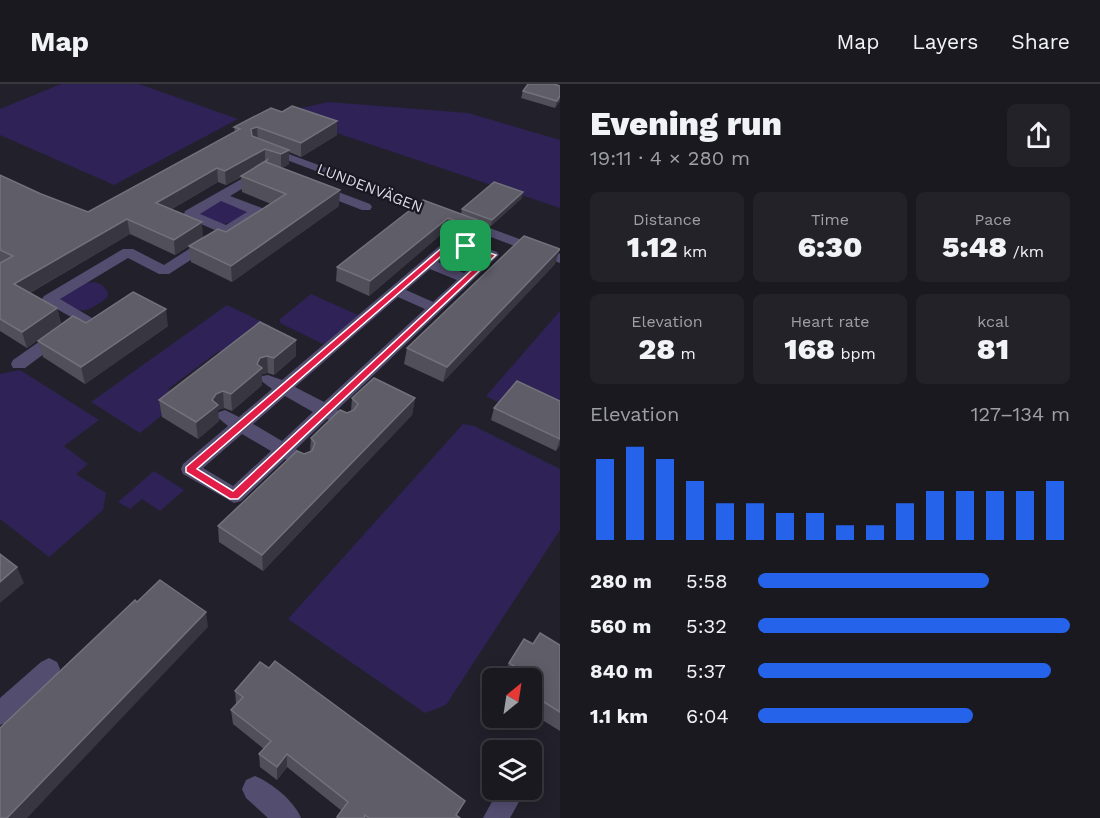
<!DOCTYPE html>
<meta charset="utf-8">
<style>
:root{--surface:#1a1920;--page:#232229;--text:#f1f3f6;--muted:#9fa0a5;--line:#38383e;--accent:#2563eb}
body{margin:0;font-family:"Work Sans",sans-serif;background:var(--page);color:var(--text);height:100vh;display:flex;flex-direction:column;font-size:22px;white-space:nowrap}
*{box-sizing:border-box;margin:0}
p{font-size:20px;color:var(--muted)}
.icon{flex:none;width:33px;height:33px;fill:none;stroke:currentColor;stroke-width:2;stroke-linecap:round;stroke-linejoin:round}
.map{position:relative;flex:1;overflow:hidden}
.drawer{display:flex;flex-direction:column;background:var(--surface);width:540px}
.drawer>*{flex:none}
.needle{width:39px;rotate:30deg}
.controls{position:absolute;left:482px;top:584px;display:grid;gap:12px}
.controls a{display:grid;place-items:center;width:60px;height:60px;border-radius:9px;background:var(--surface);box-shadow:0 3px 15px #0003,0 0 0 2px var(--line);font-size:30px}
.pin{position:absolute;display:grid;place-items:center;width:51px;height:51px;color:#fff;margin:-26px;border-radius:12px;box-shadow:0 3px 9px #0006}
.round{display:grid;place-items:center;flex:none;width:63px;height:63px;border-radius:9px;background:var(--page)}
.head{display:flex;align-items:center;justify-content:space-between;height:102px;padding:0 30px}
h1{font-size:33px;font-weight:800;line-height:45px}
.figures{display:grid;grid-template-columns:repeat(3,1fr);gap:9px;height:102px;padding:6px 30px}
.figures div{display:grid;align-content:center;border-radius:9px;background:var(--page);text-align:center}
.figures b{font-size:30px;font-weight:800}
.figures small{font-size:16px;font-weight:400}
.figures p{font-size:16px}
.chart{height:168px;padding:12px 30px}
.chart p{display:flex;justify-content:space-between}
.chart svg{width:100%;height:108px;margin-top:6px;stroke:var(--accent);stroke-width:6}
ul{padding:0 30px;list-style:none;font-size:20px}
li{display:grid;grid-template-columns:96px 72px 1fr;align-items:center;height:45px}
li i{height:15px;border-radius:8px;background:var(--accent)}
header{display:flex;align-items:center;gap:36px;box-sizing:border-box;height:84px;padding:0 30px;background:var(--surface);border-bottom:2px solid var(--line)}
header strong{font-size:28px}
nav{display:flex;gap:33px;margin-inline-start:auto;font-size:21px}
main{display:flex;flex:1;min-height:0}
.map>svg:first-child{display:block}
.green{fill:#2f2256}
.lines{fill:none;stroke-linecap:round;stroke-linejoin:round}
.minor{fill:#534d70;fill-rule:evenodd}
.wall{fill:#504f5a}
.shaded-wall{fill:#373641}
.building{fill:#5f5e68;stroke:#73727c;stroke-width:1.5}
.route{fill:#e11d48;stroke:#fff;stroke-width:1.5;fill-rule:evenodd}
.labels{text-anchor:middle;stroke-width:4.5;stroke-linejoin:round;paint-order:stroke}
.far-street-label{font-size:15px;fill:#dedee5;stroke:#191721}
</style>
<header>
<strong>Map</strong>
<nav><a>Map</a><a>Layers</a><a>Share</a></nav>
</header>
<main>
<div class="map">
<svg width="560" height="734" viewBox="0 0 560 734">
<rect width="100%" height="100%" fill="#22212b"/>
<g class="green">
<path d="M61,0H139L238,35L114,101L0,51V25Z"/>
<path d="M329,18L468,29L560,56V124L277,29Z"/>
<path d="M215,117H225L246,125L247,130C225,143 225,142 201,132L200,127Z"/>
<path d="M95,198L102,201L108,208L107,214C85,229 83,231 61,217L60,213L83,199Z"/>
<path d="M311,210L360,232L328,260L321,259L280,239V235Z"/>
<path d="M227,221L273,243L233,274L219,267L168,305L183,314L140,349L91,318Z"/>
<path d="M560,227V331L503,321L486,312Z"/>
<path d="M20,286L99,336L64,362L88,380L76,390L106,409L103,426L49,473L0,435V290Z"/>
<path d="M463,340L474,342L560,385V446L446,621L425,629L288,535Z"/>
<path d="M154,387L184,406L160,427L142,415L130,425L118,418Z"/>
</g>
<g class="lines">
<g class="minor">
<path d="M267,62L560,170V179L263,67L261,65Z"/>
<path d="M261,84L265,85V91L230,112L262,124L263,127L262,130L169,190H159L128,174L60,215L92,234L25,284H13L11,280L13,276L73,234L44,218L42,215L44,212L123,165H133L164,181L217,147L185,133L184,130L185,127ZM221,117L247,128L226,141L200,130Z"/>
<path d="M317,100L370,120L372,123L370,126H362L313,107L311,104Z"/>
<path d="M454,153L497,168L499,171L337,326L344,332L341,336L335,338L327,335L296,365L303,372L300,377L294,379L285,375L241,417L234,419L183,390L181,385L183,380L228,342L216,332L219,328L225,326L239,333L272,305L260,296L262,292L268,291L282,296L449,154ZM456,162L483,172L464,189L438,178ZM430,185L457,196L433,218L406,206ZM398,213L425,225L324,318L295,303ZM285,312L313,328L282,357L253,340ZM242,350L271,367L233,402L203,384Z"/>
<path d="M49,574L57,578L60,585L57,592L8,638L0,641V614L41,578Z"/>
<path d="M255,692C272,699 294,717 301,734H268L246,714L242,705L246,696Z"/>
<path d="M499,705H526L510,734H483Z"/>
</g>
</g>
<g class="wall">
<path d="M523,7L560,17L555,24L521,14Z"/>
<path d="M282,28L337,37V51L301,73L289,68V80L282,84L339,122L232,198L191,178L189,162L226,148L271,120L242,108L241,93L226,101L218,98L172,125L203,153L175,171L130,150L30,209L57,224L61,239L27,264L0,247V179H1L0,178V91L41,110L88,128L235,48L234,43Z"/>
<path d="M522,114L491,142L483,139L481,152L474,158L445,147L369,212L336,197L337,183L423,116L461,130L462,125Z"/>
<path d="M555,180L443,298L404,280L407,264Z"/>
<path d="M86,239L168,242L85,300L43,273L38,257Z"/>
<path d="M296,256V272L274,291L268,289L262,290V301L232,327L224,324L218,326L219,337L198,355L162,333L159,316Z"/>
<path d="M352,314H415L412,331L263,487L219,458L218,442L304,370L310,367L311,354L347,329L351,327Z"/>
<path d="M560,317V361L556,367L491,336L494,324Z"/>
<path d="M533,560L560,561V647L531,629V594L503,593L509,579Z"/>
<path d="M235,607L457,731L460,734H337L342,727L287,683L277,696L260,683L259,670L264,665L233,640L231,626L236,620Z"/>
</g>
<g class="shaded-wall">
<path d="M560,12V17L555,24L557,17Z"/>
<path d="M337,37V51L301,73V59Z"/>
<path d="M257,43L258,57L251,59V45Z"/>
<path d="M265,65V79L226,101L225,87Z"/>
<path d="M289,66V80L281,84V70Z"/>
<path d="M217,84L218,98L158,133L156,119Z"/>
<path d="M340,106L339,122L232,198L231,182Z"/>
<path d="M523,108L522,114L491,142L492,136Z"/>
<path d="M448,134L445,147L369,212L370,197Z"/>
<path d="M127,135L130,150L19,215L14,200Z"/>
<path d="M202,138L203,153L175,171L174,156Z"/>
<path d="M483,138L481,152L474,158L477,144Z"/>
<path d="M560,165L555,180L443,298L447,283Z"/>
<path d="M57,224L61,239L27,264L22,248Z"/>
<path d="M166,225L168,242L85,300L81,283Z"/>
<path d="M296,256V272L274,291V274Z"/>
<path d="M267,272L268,289L262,290V301L232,327L231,310L257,280L260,274Z"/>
<path d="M223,307L224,324L218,326L219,337L198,355L196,338L216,310Z"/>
<path d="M415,314L412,331L263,487L262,471Z"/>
<path d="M560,355V361L556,367Z"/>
<path d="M17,483L24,499L0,519V498Z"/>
<path d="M206,528L208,543L27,734H7Z"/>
<path d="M287,670V683L277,696V683Z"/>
</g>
<g class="building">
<path d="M528,0H554L560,2V12L557,17L523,7Z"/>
<path d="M292,22L337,37L301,59L257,43L251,45L252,52L289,66L281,70L265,65L225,87L217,84L156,119L202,138L174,156L127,135L14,200L57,224L22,248L0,235V179L13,172L0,166V91L41,110L88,128L240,45L234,43L271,24L282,28Z"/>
<path d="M267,76L266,78L340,106L231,182L189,162L218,145L226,148L286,110L241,92Z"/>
<path d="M494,98L523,108L492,136L462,125Z"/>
<path d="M423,116L483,138L477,144L448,134L370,197L337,183Z"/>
<path d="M524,152L560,165L447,283L407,264Z"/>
<path d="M133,208L166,225L81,283L38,257L73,232L86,239Z"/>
<path d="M260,238L296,256L274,274L267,272L260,274L257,280L262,284L231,310L223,307L216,310L212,316L218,321L196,338L159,316Z"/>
<path d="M374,294L415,314L262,471L218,442L297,367L304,370L312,367L315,359L311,354L340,326L347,329L354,326L358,320L352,314Z"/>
<path d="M517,297L560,317V355L494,324Z"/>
<path d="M0,470L17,483L0,498Z"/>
<path d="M160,496L206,528L7,734H0V644L135,516L137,518Z"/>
<path d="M540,549L560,561V628L531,610V594H513L519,585L509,579L524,555L533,560Z"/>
<path d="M275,577L465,717L456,731L460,734H369L365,731L364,734H338L337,733L348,718L287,670L277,683L259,670L271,657L231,626L243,613L235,607L260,578L269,584Z"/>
</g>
<path class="route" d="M451,156L496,171L238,415H230L186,388V383ZM455,160L487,172L233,407L197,385Z"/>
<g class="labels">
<g class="far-street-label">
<text transform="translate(370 104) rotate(21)" y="5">LUNDENVÄGEN</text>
</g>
</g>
</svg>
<div class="controls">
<a><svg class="needle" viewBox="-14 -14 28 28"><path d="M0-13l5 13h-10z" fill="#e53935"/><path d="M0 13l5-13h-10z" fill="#9fa0a5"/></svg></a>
<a><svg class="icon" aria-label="layers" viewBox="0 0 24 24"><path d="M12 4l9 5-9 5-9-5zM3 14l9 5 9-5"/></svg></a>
</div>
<div class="pin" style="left:466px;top:162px;background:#1e9e55"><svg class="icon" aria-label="arrive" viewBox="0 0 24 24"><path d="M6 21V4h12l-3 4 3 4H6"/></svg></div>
</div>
<section class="drawer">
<div class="head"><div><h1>Evening run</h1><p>19:11 · 4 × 280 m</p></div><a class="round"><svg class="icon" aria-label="share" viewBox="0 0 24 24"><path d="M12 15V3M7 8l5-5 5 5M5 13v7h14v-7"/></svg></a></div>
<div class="figures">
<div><p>Distance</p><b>1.12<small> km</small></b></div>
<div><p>Time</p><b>6:30</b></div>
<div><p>Pace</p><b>5:48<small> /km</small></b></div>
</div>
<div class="figures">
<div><p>Elevation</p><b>28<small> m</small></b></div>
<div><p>Heart rate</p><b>168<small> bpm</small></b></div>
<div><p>kcal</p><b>81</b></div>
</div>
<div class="chart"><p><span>Elevation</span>127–134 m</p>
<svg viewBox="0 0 160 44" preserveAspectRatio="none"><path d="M5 44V11M15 44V6M25 44V11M35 44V20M45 44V29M55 44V29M65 44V33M75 44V33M85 44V38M95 44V38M105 44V29M115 44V24M125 44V24M135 44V24M145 44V24M155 44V20"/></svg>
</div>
<ul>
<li><b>280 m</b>5:58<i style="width:74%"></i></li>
<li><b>560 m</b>5:32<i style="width:100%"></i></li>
<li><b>840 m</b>5:37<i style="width:94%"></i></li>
<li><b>1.1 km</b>6:04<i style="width:69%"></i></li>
</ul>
</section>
</main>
